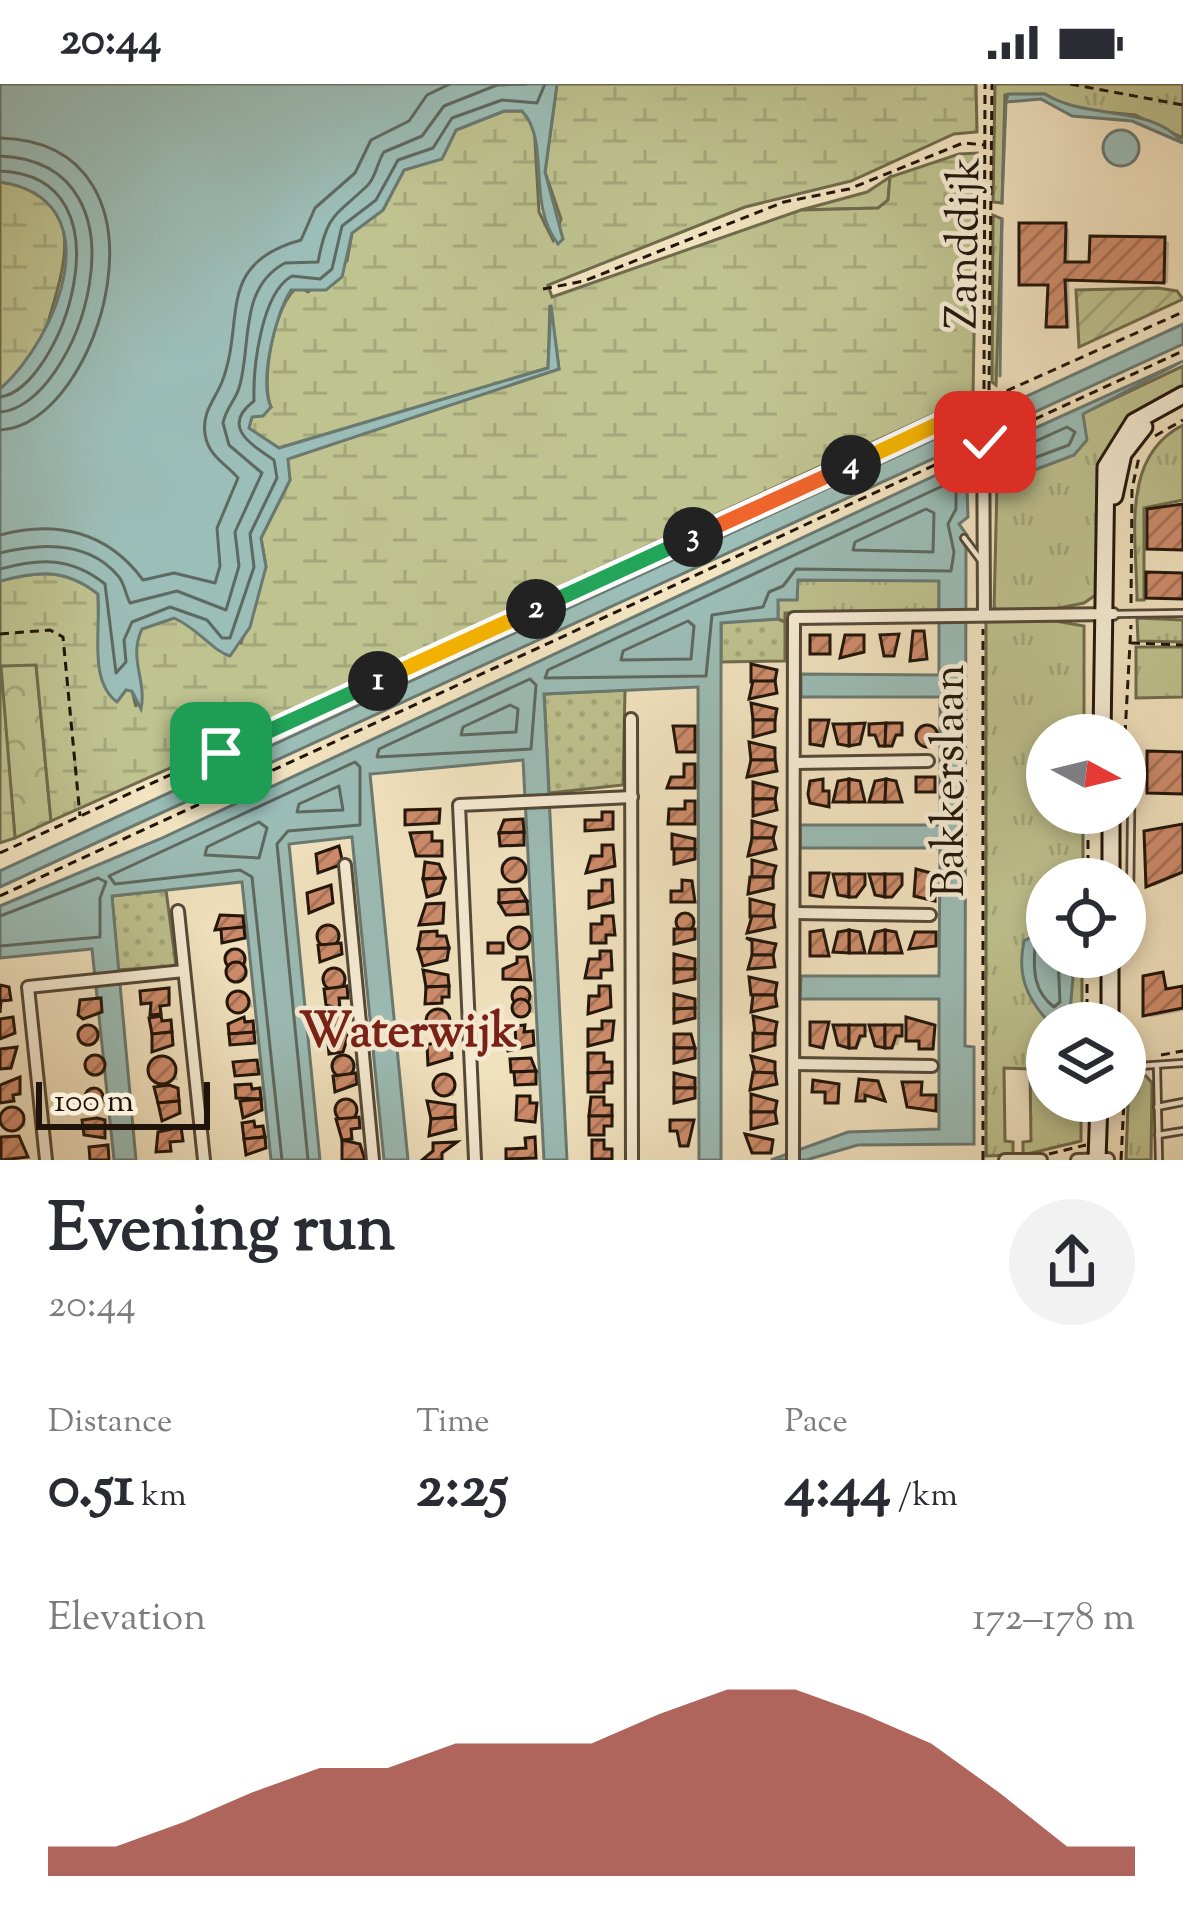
<!DOCTYPE html>
<meta charset="utf-8">
<style>
:root{--surface:#fff;--page:#f2f2f3;--text:#2b2b33;--muted:#7c7c81;--accent:#8f2418}
body{margin:0;font-family:"Sorts Mill Goudy",serif;background:var(--page);color:var(--text);height:100vh;display:flex;flex-direction:column;font-size:45px;white-space:nowrap}
*{box-sizing:border-box;margin:0}
p{font-size:39px;color:var(--muted)}
.icon{flex:none;width:66px;height:66px;fill:none;stroke:currentColor;stroke-width:2;stroke-linecap:round;stroke-linejoin:round}
.map{position:relative;height:1076px;overflow:hidden}
.details{display:flex;flex-direction:column;background:var(--surface);flex:1}
.details>*{flex:none}
.needle{width:78px;rotate:97deg}
.tools{position:absolute;left:1026px;top:630px;display:grid;gap:24px}
.tools a{display:grid;place-items:center;width:120px;height:120px;border-radius:50%;background:var(--surface);box-shadow:0 6px 18px #0003;font-size:60px}
.scale{position:absolute;left:36px;bottom:30px;width:174px;box-sizing:border-box;padding-left:12px;border:6px solid #1f140a;border-top:0;font-size:33px;line-height:42px;white-space:nowrap;color:#1f140a;-webkit-text-stroke:9px #f8eed7;paint-order:stroke}
.pin{position:absolute;display:grid;place-items:center;width:102px;height:102px;color:#fff;margin:-51px;border-radius:24px;box-shadow:0 6px 18px #0006}
.km{position:absolute;width:60px;height:60px;margin:-30px;border-radius:50%;background:#222;color:#fff;font-size:33px;line-height:60px;text-align:center}
.round{display:grid;place-items:center;flex:none;width:126px;height:126px;border-radius:63px;background:var(--page)}
.summary{display:flex;align-items:center;justify-content:space-between;height:204px;padding:0 48px}
h1{font-size:66px;font-weight:700;line-height:90px}
.figures{display:grid;grid-template-columns:repeat(3,1fr);gap:18px;height:204px;padding:12px 48px}
.figures div{display:grid;align-content:center}
.figures b{font-size:60px;font-weight:700}
.figures small{font-size:33px;font-weight:400}
.figures p{font-size:33px}
.chart{height:336px;padding:24px 48px}
.chart p{display:flex;justify-content:space-between}
.chart svg{width:100%;height:216px;margin-top:12px;fill:var(--accent);opacity:.7}
.status{display:flex;justify-content:space-between;align-items:center;height:84px;padding:0 60px;background:var(--surface);direction:ltr}
.status svg{height:33px;fill:currentColor}
.map>svg:first-child{display:block}
.grass{fill:url(#grass-tufts);stroke:#6f6c4d;stroke-width:3}
.forest{fill:url(#forest-crowns);stroke:#6f6c4d;stroke-width:3}
.wetland{fill:url(#wetland-marsh);stroke:#6f6c4d;stroke-width:3}
.park{fill:url(#park-dots);stroke:#6f6c4d;stroke-width:3}
.garden{fill:url(#garden-furrows);stroke:#6f6c4d;stroke-width:3}
.water{fill:#9cbeb8;stroke:#6a7a72;stroke-width:3}
.shadow{fill:#0003}
.lines{fill:none;stroke-linecap:round;stroke-linejoin:round}
.shore{stroke:#5e6961;stroke-width:3}
.stream{stroke:#6a7a72;stroke-width:3}
.building{fill:url(#building-hatch);stroke:#1f140a;stroke-width:3}
.service-casing{stroke:#544838;stroke-width:10}
.minor-casing{stroke:#544838;stroke-width:16}
.secondary-casing{stroke:#1f140a;stroke-width:21}
.path{stroke:#1f140a;stroke-width:3;stroke-dasharray:9 6;stroke-linecap:butt}
.service{stroke:#f8eed7;stroke-width:4.5}
.minor{stroke:#f8eed7;stroke-width:10}
.secondary{stroke:#f8eed7;stroke-width:15}
.split-1-casing{stroke:#fff;stroke-width:24}
.split-2-casing{stroke:#fff;stroke-width:24}
.split-3-casing{stroke:#fff;stroke-width:24}
.split-4-casing{stroke:#fff;stroke-width:24}
.split-5-casing{stroke:#fff;stroke-width:24}
.split-1{stroke:#22a559;stroke-width:15}
.split-2{stroke:#f5b400;stroke-width:15}
.split-3{stroke:#22a559;stroke-width:15}
.split-4{stroke:#f0652b;stroke-width:15}
.split-5{stroke:#f5b400;stroke-width:15}
.labels{text-anchor:middle;stroke-width:9;stroke-linejoin:round;paint-order:stroke}
.street-label{font-size:45px;fill:#1f140a;stroke:#f8eed7}
.neighbourhood-label{font-size:48px;font-weight:bold;fill:#7a1f14;stroke:#f8eed7}
</style>
<div class="status"><b>20:44</b><svg viewBox="0 0 49 12"><path d="M0 12V9h3v3zM5 12V6h3v6zM10 12V3h3v9zM15 12V0h3v12zM26 1h20v11H26zM47 4h2v5h-2z"/></svg></div>
<div class="map">
<svg width="1183" height="1076" viewBox="0 0 1183 1076">
<defs>
<pattern id="grass-tufts" width="24" height="20" patternUnits="userSpaceOnUse" patternTransform="scale(3)"><rect width="24" height="20" fill="#bfc390"/><path d="M3 7l-1-3M5 7V3M7 7l1-3M15 17l-1-3M17 17v-4M19 17l1-3" fill="none" stroke="#a4a77b"/></pattern>
<pattern id="forest-crowns" width="20" height="18" patternUnits="userSpaceOnUse" patternTransform="scale(3)"><rect width="20" height="18" fill="#bfc390"/><path d="M2 6a3 3 0 1 1 6 0M12 15a3 3 0 1 1 6 0" fill="none" stroke="#a4a77b"/></pattern>
<pattern id="wetland-marsh" width="20" height="14" patternUnits="userSpaceOnUse" patternTransform="scale(3)"><rect width="20" height="14" fill="#bfc390"/><path d="M1 5h8M5 5V1M11 12h8M15 12V8" fill="none" stroke="#a4a77b"/></pattern>
<pattern id="park-dots" width="8" height="8" patternUnits="userSpaceOnUse" patternTransform="scale(3)"><rect width="8" height="8" fill="#bfc390"/><path d="M2 2h.1M6 6h.1" fill="none" stroke="#a4a77b" stroke-width="1.8" stroke-linecap="round"/></pattern>
<pattern id="garden-furrows" width="10" height="10" patternUnits="userSpaceOnUse" patternTransform="scale(3)"><rect width="10" height="10" fill="#bfc390"/><path d="M-1 1l2-2M0 10L10 0M9 11l2-2" fill="none" stroke="#a4a77b"/></pattern>
<pattern id="building-hatch" width="6" height="6" patternUnits="userSpaceOnUse" patternTransform="scale(3)"><rect width="6" height="6" fill="#d08d6d"/><path d="M-1 1l2-2M0 6l6-6M5 7l2-2" fill="none" stroke="#a87258"/></pattern>
</defs>
<rect width="100%" height="100%" fill="#f4e5c2"/>
<filter id="stains"><feTurbulence type="fractalNoise" baseFrequency=".00167" numOctaves="4"/><feColorMatrix values="0 0 0 0 .2 0 0 0 0 .09 0 0 0 0 .02 0 0 0 .5 -.17"/></filter>
<radialGradient id="worn" r=".72"><stop offset=".6" stop-color="#630" stop-opacity="0"/><stop offset="1" stop-color="#630" stop-opacity=".3"/></radialGradient>
<g class="grass">
<path d="M995,0H1183V54L1135,31L1071,25L1045,10L1005,11L1002,119L993,118Z"/>
<path d="M890,93L888,117L878,124L801,126L867,108Z"/>
<path d="M993,131L1002,135L996,301L992,298Z"/>
<path d="M1183,282V304L1138,328L1116,353L1100,508L1084,519L1044,527H994L997,400L1074,371L1082,330Z"/>
<path d="M1183,341V416L1144,424V516H1137C1137,455 1119,373 1183,341Z"/>
<path d="M797,496H939V527L785,529V538L778,535L777,515H797Z"/>
<path d="M1137,534L1183,536V558L1138,557Z"/>
<path d="M986,535H1044L1084,542V651H1047V729H1083V795H1047V873H1082V939H1047V1017H1081V1057L1023,1071V1058L1031,1057L1030,985L1004,984L1005,1057L1013,1058V1071L986,1072Z"/>
<path d="M1136,563H1183V613L1136,614Z"/>
<path d="M1129,991L1146,992L1152,999L1151,1076H1126Z"/>
</g>
<path class="forest" d="M36,580L51,737L15,754L0,582Z"/>
<g class="wetland">
<path d="M557,0H976L977,48L954,50L851,97L745,123L548,201L552,213L801,126L878,124L888,116L890,93L959,70L977,69L973,312L565,500L564,509L51,737L36,581L1,582L15,754L0,759V497C39,487 65,484 98,510L99,567L120,614L126,605L132,607L136,623V557L141,545L174,534L241,559L266,483L261,454L290,396L287,375L559,285L550,221L548,284L279,364L249,345L251,332L271,323C260,299 274,217 299,202L308,208L347,177L352,149L383,126L404,86L442,74L456,46L504,27H522L534,40L539,128L553,156L561,135L545,88Z"/>
<path d="M0,98C75,108 72,157 54,218C49,233 46,251 39,264C30,280 14,293 0,305Z"/>
</g>
<g class="park">
<path d="M778,535L785,538V577L721,578V538Z"/>
<path d="M625,606L623,701L549,709L544,610Z"/>
<path d="M166,806L176,882L117,886L112,812Z"/>
</g>
<path class="garden" d="M1158,204L1177,207L1183,215L1079,263L1076,206Z"/>
<g class="water">
<path d="M0,0H557L545,88L563,155L558,160C526,119 551,58 522,27H504L456,46L442,75L404,86L383,126L352,149L342,193L326,206H291C275,230 259,298 271,323L263,332L252,333L249,344L279,364L548,284L551,221L559,285L288,375L290,396L261,454L266,483L250,543L230,572C211,566 199,545 174,534L142,545C128,574 147,597 141,625L132,607L126,606L117,618C88,597 101,543 98,510C65,484 38,487 0,497V305C58,254 114,115 0,98Z"/>
<path d="M1045,10C1088,37 1150,19 1183,59L1132,37L1072,32L1041,15L1006,18L1008,10Z"/>
<circle cx="1121" cy="64" r="18"/>
<path d="M1183,240V260L0,803V787Z"/>
<path d="M1183,277L1083,330L1087,356L1074,371L997,400L1000,360Z"/>
<path d="M966,377L968,433L959,440L967,451L962,456L966,463L965,962L974,963V1060L858,1061L806,1076H771L848,1048L939,1045V915H800L801,892H939L940,764H800V741H940V613H801V590L939,591V497L798,496L797,516H778V535L721,539V1076H699L698,603L544,610L567,1076H544L523,676L370,690L408,1076H384L352,753L289,760L320,1076H271L242,798L112,812L136,1076H114L92,865L0,874V822L160,755Z"/>
<path d="M1047,845V873H1067L1073,894L1069,939L1049,938C1026,914 1017,890 1024,857Z"/>
</g>
<g class="shadow">
<path d="M1065,142L1069,145V181H1092L1164,156L1169,158L1168,199L1069,197L1070,244H1054L1049,241L1051,202L1022,200Z"/>
<path d="M923,645L937,647L939,660L919,654Z"/>
<path d="M1183,743V790L1155,802L1149,799Z"/>
<path d="M506,779L527,780L526,795H506Z"/>
<path d="M774,785L775,804L751,809Z"/>
<path d="M694,835L696,855L677,858V837Z"/>
<path d="M336,846L343,871L325,877L320,847Z"/>
<path d="M514,846L527,847L530,862H512Z"/>
<path d="M227,873H246L248,893H229Z"/>
<path d="M326,890L344,891L349,911L341,915L342,924L329,920Z"/>
<path d="M1162,891L1170,907L1183,905V927L1151,933L1146,930Z"/>
<path d="M171,908V921L162,922L163,940L172,941L174,961L157,967L153,919L144,918Z"/>
<path d="M513,910L533,911L534,929L514,928Z"/>
<path d="M231,912L250,913L253,923L232,927Z"/>
<path d="M429,931L451,932L449,947L432,946Z"/>
<path d="M344,933L352,957L343,958L344,968L335,969L328,934Z"/>
<path d="M864,944L872,948L903,945L898,961L884,963L867,947L858,963H848Z"/>
<path d="M96,945L100,957L81,958L80,947Z"/>
<path d="M89,975H104L106,989H90Z"/>
<path d="M173,977L178,996L154,997L152,982Z"/>
<path d="M335,977H353L358,1001L338,1006Z"/>
<path d="M437,993L454,994V1012L440,1011Z"/>
<path d="M239,1005L262,1008L264,1026L245,1032Z"/>
<path d="M89,1008L104,1011L105,1020H88Z"/>
<path d="M353,1019L361,1044L353,1045L351,1064H362L364,1076H344L337,1021Z"/>
<path d="M21,1027L26,1043L3,1042L2,1029Z"/>
</g>
<g class="lines">
<g class="shore">
<path d="M0,54C186,59 100,343 0,346"/>
<path d="M0,72C161,79 77,324 0,328"/>
<path d="M0,87C137,92 60,306 0,313"/>
<path d="M1067,343L1075,348L1069,361L1018,380L1012,377L1014,367Z"/>
<path d="M951,398L956,404V425L948,440L954,468L951,487L796,485L783,502L769,508L763,523L712,531L706,592L545,594L548,586Z"/>
<path d="M926,425L934,429L933,468L853,466L855,458Z"/>
<path d="M0,451C56,436 107,447 143,496L174,489L215,499L220,482L217,444L238,394C226,380 208,372 205,350C202,328 214,317 222,298C246,236 214,180 301,156L315,124L355,89L371,56L409,37L427,11L450,0"/>
<path d="M0,469C40,459 89,456 119,493C125,501 126,512 130,519L177,507L226,526L239,482L235,448L262,389L229,361L223,339C226,324 235,317 239,304C252,262 238,204 285,179L318,178C327,130 334,133 367,102C376,94 377,78 384,68L422,52L444,22L497,1L526,0"/>
<path d="M0,485C41,474 71,473 105,500L116,589L126,578L124,556L132,538L170,523L207,536L222,554H230L254,483L250,450L277,394L274,376C249,359 221,342 254,317C253,284 261,209 292,192L320,195L332,185L342,142L376,116L398,76L433,64L452,34L502,16L537,19L545,0"/>
<path d="M688,537L694,542L691,575L621,576L623,567Z"/>
<path d="M530,595L536,601L531,665L377,673L379,665Z"/>
<path d="M510,621L518,625L516,648L461,651L463,643Z"/>
<path d="M339,702L343,726L297,728L299,720Z"/>
<path d="M259,738L267,744L259,774L205,771L207,763Z"/>
<path d="M0,832L98,794L106,798L100,814V853L0,862"/>
<path d="M1047,856L1035,863C1033,887 1034,908 1054,923L1060,918L1058,873"/>
<path d="M282,1076L252,793L240,786L115,800L109,792L355,678L360,683V741L288,747L277,760L308,1076"/>
</g>
<g class="stream">
<path d="M1002,119L1006,18"/>
<path d="M1000,292L1002,135"/>
<path d="M967,380L976,374"/>
</g>
</g>
<g class="building">
<path d="M1019,139H1066L1065,178H1089L1090,152L1165,153L1164,199L1065,196L1067,243H1046L1048,201H1019Z"/>
<path d="M1183,420V466L1147,465V425Z"/>
<path d="M1146,488L1183,489V515L1146,514Z"/>
<path d="M913,547H924L927,575L910,577Z"/>
<path d="M899,550L894,572H884L880,551Z"/>
<rect x="810" y="551" width="20" height="19"/>
<path d="M845,551H864V568L840,574Z"/>
<path d="M751,580L777,586L775,597L751,598Z"/>
<path d="M753,597H775L777,609L749,615Z"/>
<path d="M751,619L777,625L775,636H753Z"/>
<path d="M753,636H775V647L753,653Z"/>
<path d="M810,636H829L823,662L810,660Z"/>
<path d="M865,639L860,660L849,662V640Z"/>
<path d="M886,639L885,662H879L875,651H869V640Z"/>
<path d="M886,639H902V651H896L892,662H885Z"/>
<path d="M833,640H849V662L838,660Z"/>
<circle cx="927" cy="652" r="11"/>
<path d="M673,642H695V668H677Z"/>
<path d="M749,658L775,664V676H751Z"/>
<path d="M1147,667L1183,668V710L1147,709Z"/>
<path d="M751,676H775L777,687L747,693Z"/>
<path d="M684,680H695V704H667L671,693H684Z"/>
<rect x="916" y="693" width="19" height="15"/>
<path d="M823,695V707H829V723L810,719L808,710L810,697Z"/>
<path d="M849,695V718H833L838,697Z"/>
<path d="M849,695L860,697L865,718H849Z"/>
<path d="M886,695L885,718H869L875,697Z"/>
<path d="M886,695L896,697L902,718H885Z"/>
<path d="M753,698L777,704L775,715H753Z"/>
<path d="M753,715H775L777,726L753,732Z"/>
<path d="M685,717H695V740H668L669,725H685Z"/>
<path d="M440,725L439,739L405,741V726Z"/>
<path d="M602,728H613V745L585,747V736H602Z"/>
<path d="M523,735L524,748L499,749L504,736Z"/>
<path d="M752,737L776,743L773,754H752Z"/>
<path d="M1183,740V788L1146,803L1144,747Z"/>
<path d="M432,748V757H442V772H416L410,749Z"/>
<path d="M524,748V761L500,762L499,749Z"/>
<path d="M672,750L695,755V765H672Z"/>
<path d="M752,754H773L776,765L748,772Z"/>
<path d="M602,761H613L615,782L586,789L591,772H602Z"/>
<path d="M339,762L343,780L318,789L316,770Z"/>
<path d="M674,765H695V775L674,780Z"/>
<circle cx="514" cy="786" r="12"/>
<path d="M752,776L776,782L773,793H752Z"/>
<path d="M425,778L439,780L445,794L423,795Z"/>
<path d="M916,785L935,790V817L914,812Z"/>
<path d="M810,789H829L823,813L810,811Z"/>
<path d="M833,790H849V813L838,811Z"/>
<path d="M849,790H865V801L856,813H849Z"/>
<path d="M869,790H885V813L875,811Z"/>
<path d="M885,790H902V801L892,813H885Z"/>
<path d="M750,793H773V804L748,810Z"/>
<path d="M445,794L440,809L427,813L423,795Z"/>
<path d="M602,796H612L613,818L589,824V807H602Z"/>
<path d="M682,796L692,797L695,818H671V807H682Z"/>
<path d="M331,801L333,819L309,829L307,809Z"/>
<path d="M520,805L527,817L499,819V806Z"/>
<path d="M750,815L774,821L773,832L750,833Z"/>
<path d="M444,819L443,839L419,841L426,820Z"/>
<path d="M499,819L527,817L528,830L506,831Z"/>
<circle cx="685" cy="838" r="9"/>
<path d="M220,831L243,832L244,843L215,846Z"/>
<path d="M602,832H613L615,851H606V859H591V840H602Z"/>
<path d="M752,832H773L775,843L747,849Z"/>
<circle cx="328" cy="852" r="11"/>
<path d="M244,843L245,854L222,859L221,845Z"/>
<circle cx="519" cy="854" r="11"/>
<path d="M674,845H695V855L674,860Z"/>
<path d="M823,846L829,872H810V848Z"/>
<path d="M849,846L860,848L865,869H849Z"/>
<path d="M849,846V869L833,868L838,848Z"/>
<path d="M885,846L896,848L902,869H885Z"/>
<path d="M885,846V869H869L875,848Z"/>
<path d="M437,847V852H446L449,864L418,865L421,848Z"/>
<path d="M915,848H936V862L909,865Z"/>
<path d="M746,854L776,860L773,871H752V857Z"/>
<path d="M341,859L342,870L320,878L318,861Z"/>
<rect x="488" y="859" width="15" height="10"/>
<path d="M449,864L447,876L423,882L418,865Z"/>
<circle cx="235" cy="875" r="10"/>
<path d="M600,867H611L612,886H601V894H585L589,875H600Z"/>
<path d="M674,870L695,875V885H674Z"/>
<path d="M752,871H773L775,883L748,885Z"/>
<path d="M517,873H527L531,896L503,895V885L517,879Z"/>
<circle cx="236" cy="888" r="10"/>
<circle cx="334" cy="895" r="11"/>
<path d="M674,885H695V895L674,899Z"/>
<path d="M423,886L448,891L449,902L426,903Z"/>
<path d="M1163,888L1166,905L1183,902V924L1143,932V892Z"/>
<path d="M749,893L777,899L775,911H751Z"/>
<path d="M0,901L9,903L11,916L1,917L0,929Z"/>
<path d="M347,902L348,914H339L340,925L326,921L324,905Z"/>
<path d="M449,902V913H442V919L425,920L426,903Z"/>
<path d="M599,902H610L611,923L588,930L589,912H599Z"/>
<circle cx="521" cy="912" r="9"/>
<path d="M169,904V921L160,922L161,930L150,931L151,919L141,920L140,907Z"/>
<circle cx="238" cy="918" r="11"/>
<path d="M674,910L695,915V924L674,925Z"/>
<path d="M753,911H775L777,922L751,928Z"/>
<path d="M101,914L102,928L83,935L78,931L80,916Z"/>
<circle cx="521" cy="924" r="9"/>
<path d="M695,924V934L674,939V925Z"/>
<circle cx="438" cy="937" r="12"/>
<circle cx="337" cy="939" r="11"/>
<path d="M161,932L162,937L171,936L172,948L152,950L149,934Z"/>
<path d="M753,932L777,938L775,950H755Z"/>
<path d="M13,933L15,949L0,955V935Z"/>
<path d="M244,933L245,938L253,937L254,948L229,950L228,940Z"/>
<path d="M906,933L935,941L933,965H919V957H906Z"/>
<path d="M602,937H614L612,956L588,962V945H602Z"/>
<path d="M810,938H829L823,964L810,961Z"/>
<circle cx="88" cy="951" r="10"/>
<path d="M525,941L524,948L533,947L534,961L508,967L507,961L516,960L515,942Z"/>
<path d="M833,941H849V964L838,961Z"/>
<path d="M849,941H865V952H860L856,964H849Z"/>
<path d="M869,941H885V964L875,962Z"/>
<path d="M885,941H902V952H896L892,964H885Z"/>
<path d="M350,946L343,968L329,970L327,948Z"/>
<path d="M172,948L173,961L152,968V950Z"/>
<path d="M254,948L255,959L230,961L229,950Z"/>
<path d="M753,949L775,950V961L753,967Z"/>
<path d="M674,950H691L695,964H674Z"/>
<path d="M436,958L451,960L452,974L428,981L427,961Z"/>
<path d="M17,963L11,984L0,985V965Z"/>
<path d="M674,964H695V974L674,979Z"/>
<path d="M588,969H604V978H612V988L588,989Z"/>
<circle cx="95" cy="981" r="10"/>
<circle cx="343" cy="982" r="11"/>
<path d="M751,972L775,978V989H755Z"/>
<circle cx="162" cy="986" r="14"/>
<path d="M531,974L536,987L511,988L510,975Z"/>
<path d="M257,976L259,990L235,992L233,978Z"/>
<path d="M536,987V1000L515,1001L514,988Z"/>
<path d="M612,988V999H604V1008H588V989Z"/>
<path d="M753,988L775,989L777,1000L750,1006Z"/>
<path d="M356,989L357,1000L335,1008L333,992Z"/>
<path d="M674,989L695,994V1004H674Z"/>
<circle cx="444" cy="1001" r="11"/>
<path d="M20,993V1010L13,1011L14,1017L0,1019V1001Z"/>
<path d="M859,995L878,997L885,1017L865,1011V1017H856Z"/>
<path d="M813,996L839,1000L838,1019H825V1008H812Z"/>
<path d="M902,998H922L921,1011H936V1027L907,1023Z"/>
<path d="M251,1000L252,1005L260,1004L261,1015L236,1014L235,1001Z"/>
<path d="M169,1001L178,1004L179,1017L158,1019L154,1003Z"/>
<circle cx="94" cy="1013" r="9"/>
<path d="M674,1004H695V1014L674,1019Z"/>
<path d="M751,1010L777,1017L775,1028H751Z"/>
<path d="M517,1012H530V1019H537L535,1038L516,1036Z"/>
<path d="M591,1013H604V1021H612V1032H589Z"/>
<path d="M261,1015L262,1026L243,1034L240,1017Z"/>
<circle cx="346" cy="1026" r="11"/>
<path d="M179,1017L180,1029L162,1037L158,1019Z"/>
<path d="M427,1017L455,1021V1033L431,1035Z"/>
<circle cx="12" cy="1035" r="12"/>
<path d="M751,1028H775L777,1039L751,1045Z"/>
<path d="M589,1032H612V1042H604V1051H589Z"/>
<path d="M359,1033L360,1044L351,1045L352,1055L342,1056L336,1035Z"/>
<path d="M455,1033L456,1045L429,1052L431,1035Z"/>
<path d="M97,1034L105,1036V1054L84,1051L82,1036Z"/>
<path d="M670,1036H694L688,1062H680L677,1047H670Z"/>
<path d="M254,1037L255,1043L263,1042L265,1053L244,1055L242,1039Z"/>
<path d="M181,1043L183,1057L170,1058L171,1067L156,1068L158,1048Z"/>
<path d="M745,1050L773,1056L771,1069H752Z"/>
<path d="M19,1052L28,1073L1,1076V1053Z"/>
<path d="M265,1053L266,1064L246,1071L244,1055Z"/>
<path d="M535,1053L536,1074L506,1075V1065L526,1064L525,1054Z"/>
<path d="M342,1056L360,1060L365,1076H342Z"/>
<path d="M592,1056H604V1065H612V1075H592Z"/>
<path d="M457,1058L442,1069V1076H422L433,1067V1059Z"/>
<path d="M108,1061L109,1076H90L89,1063Z"/>
</g>
<g class="lines">
<defs>
<g id="service">
<path d="M964,454L982,478"/>
<path d="M1113,530L1183,529"/>
<path d="M1125,658L1132,660L1130,819L1125,820"/>
<path d="M1125,983L1183,979"/>
<path d="M1157,984L1159,1076"/>
<path d="M1157,1023L1183,1018"/>
<path d="M1158,1051L1183,1047"/>
</g>
<g id="minor">
<path d="M983,318L984,531"/>
<path d="M631,635L632,1076"/>
<path d="M794,679L928,677"/>
<path d="M345,781L373,1076"/>
<path d="M178,827L204,1076"/>
<path d="M794,829L930,831"/>
<path d="M794,980L932,982"/>
<path d="M46,1076L28,903L184,887"/>
<path d="M475,1076L459,721L632,713"/>
<path d="M793,1076L794,534L1113,530"/>
<path d="M1005,1076H1041"/>
<path d="M1077,1076L1108,1075"/>
</g>
<g id="secondary">
<path d="M1114,412L1123,370L1144,343"/>
<path d="M1102,651L1106,383L1134,338L1183,311"/>
<path d="M1111,795V729"/>
<path d="M1110,939V873"/>
<path d="M1097,1076L1099,1017"/>
</g>
</defs>
<use href="#service" class="service-casing"/>
<use href="#minor" class="minor-casing"/>
<use href="#secondary" class="secondary-casing"/>
<g class="path">
<path d="M1070,0L1183,21"/>
<path d="M543,205L584,197L784,118L849,105L963,59L986,61"/>
<path d="M984,305L985,0"/>
<path d="M989,306L992,0"/>
<path d="M993,313L1183,228"/>
<path d="M1155,352L1183,336"/>
<path d="M994,354L1183,267"/>
<path d="M1131,519L1132,405L1139,373"/>
<path d="M0,550L50,546L63,553L80,732"/>
<path d="M1131,559L1183,561"/>
<path d="M1125,650L1131,541"/>
<path d="M0,769L974,322"/>
<path d="M1088,795V729"/>
<path d="M0,812L974,363"/>
<path d="M1087,939V873"/>
<path d="M1161,971L1183,967"/>
<path d="M1049,1070L1086,1061"/>
<path d="M983,1076V545"/>
<path d="M1121,1076L1124,1017"/>
</g>
<use href="#service" class="service"/>
<use href="#minor" class="minor"/>
<use href="#secondary" class="secondary"/>
</g>
<g class="lines">
<defs>
<path id="split-1" d="M221,669L378,597"/>
<path id="split-2" d="M378,597L536,525"/>
<path id="split-3" d="M536,525L693,453"/>
<path id="split-4" d="M693,453L851,381"/>
<path id="split-5" d="M851,381L983,319L985,358"/>
</defs>
<use href="#split-1" class="split-1-casing"/>
<use href="#split-2" class="split-2-casing"/>
<use href="#split-3" class="split-3-casing"/>
<use href="#split-4" class="split-4-casing"/>
<use href="#split-5" class="split-5-casing"/>
<use href="#split-1" class="split-1"/>
<use href="#split-2" class="split-2"/>
<use href="#split-3" class="split-3"/>
<use href="#split-4" class="split-4"/>
<use href="#split-5" class="split-5"/>
</g>
<g class="labels">
<g class="street-label">
<text transform="translate(961 159) rotate(-89)" y="16">Zanddijk</text>
<text transform="translate(947 697) rotate(-90)" y="16">Bakkerslaan</text>
</g>
<g class="neighbourhood-label">
<text x="408" y="962">Waterwijk</text>
</g>
</g>
<rect width="100%" height="100%" filter="url(#stains)"/>
<rect width="100%" height="100%" fill="url(#worn)"/>
</svg>
<div class="tools">
<a><svg class="needle" viewBox="-14 -14 28 28"><path d="M0-13l5 13h-10z" fill="#e53935"/><path d="M0 13l5-13h-10z" fill="#7c7c81"/></svg></a>
<a><svg class="icon" aria-label="locate" viewBox="0 0 24 24"><circle cx="12" cy="12" r="6"/><path d="M12 2v4M12 18v4M2 12h4M18 12h4"/></svg></a>
<a><svg class="icon" aria-label="layers" viewBox="0 0 24 24"><path d="M12 4l9 5-9 5-9-5zM3 14l9 5 9-5"/></svg></a>
</div>
<div class="scale">100 m</div>
<div class="pin" style="left:221px;top:669px;background:#1e9e55"><svg class="icon" aria-label="arrive" viewBox="0 0 24 24"><path d="M6 21V4h12l-3 4 3 4H6"/></svg></div>
<div class="pin" style="left:985px;top:358px;background:#d93025"><svg class="icon" aria-label="check" viewBox="0 0 24 24"><path d="M5 12l5 5 9-10"/></svg></div>
<b class="km" style="left:378px;top:597px">1</b>
<b class="km" style="left:536px;top:525px">2</b>
<b class="km" style="left:693px;top:453px">3</b>
<b class="km" style="left:851px;top:381px">4</b>
</div>
<section class="details">
<div class="summary"><div><h1>Evening run</h1><p>20:44</p></div><a class="round"><svg class="icon" aria-label="share" viewBox="0 0 24 24"><path d="M12 15V3M7 8l5-5 5 5M5 13v7h14v-7"/></svg></a></div>
<div class="figures">
<div><p>Distance</p><b>0.51<small> km</small></b></div>
<div><p>Time</p><b>2:25</b></div>
<div><p>Pace</p><b>4:44<small> /km</small></b></div>
</div>
<div class="chart"><p><span>Elevation</span>172–178 m</p>
<svg viewBox="0 0 160 44" preserveAspectRatio="none"><path d="M0 44V38L10 38L20 33L30 27L40 22L50 22L60 17L70 17L80 17L90 11L100 6L110 6L120 11L130 17L140 27L150 38L160 38V44z"/></svg>
</div>
</section>
